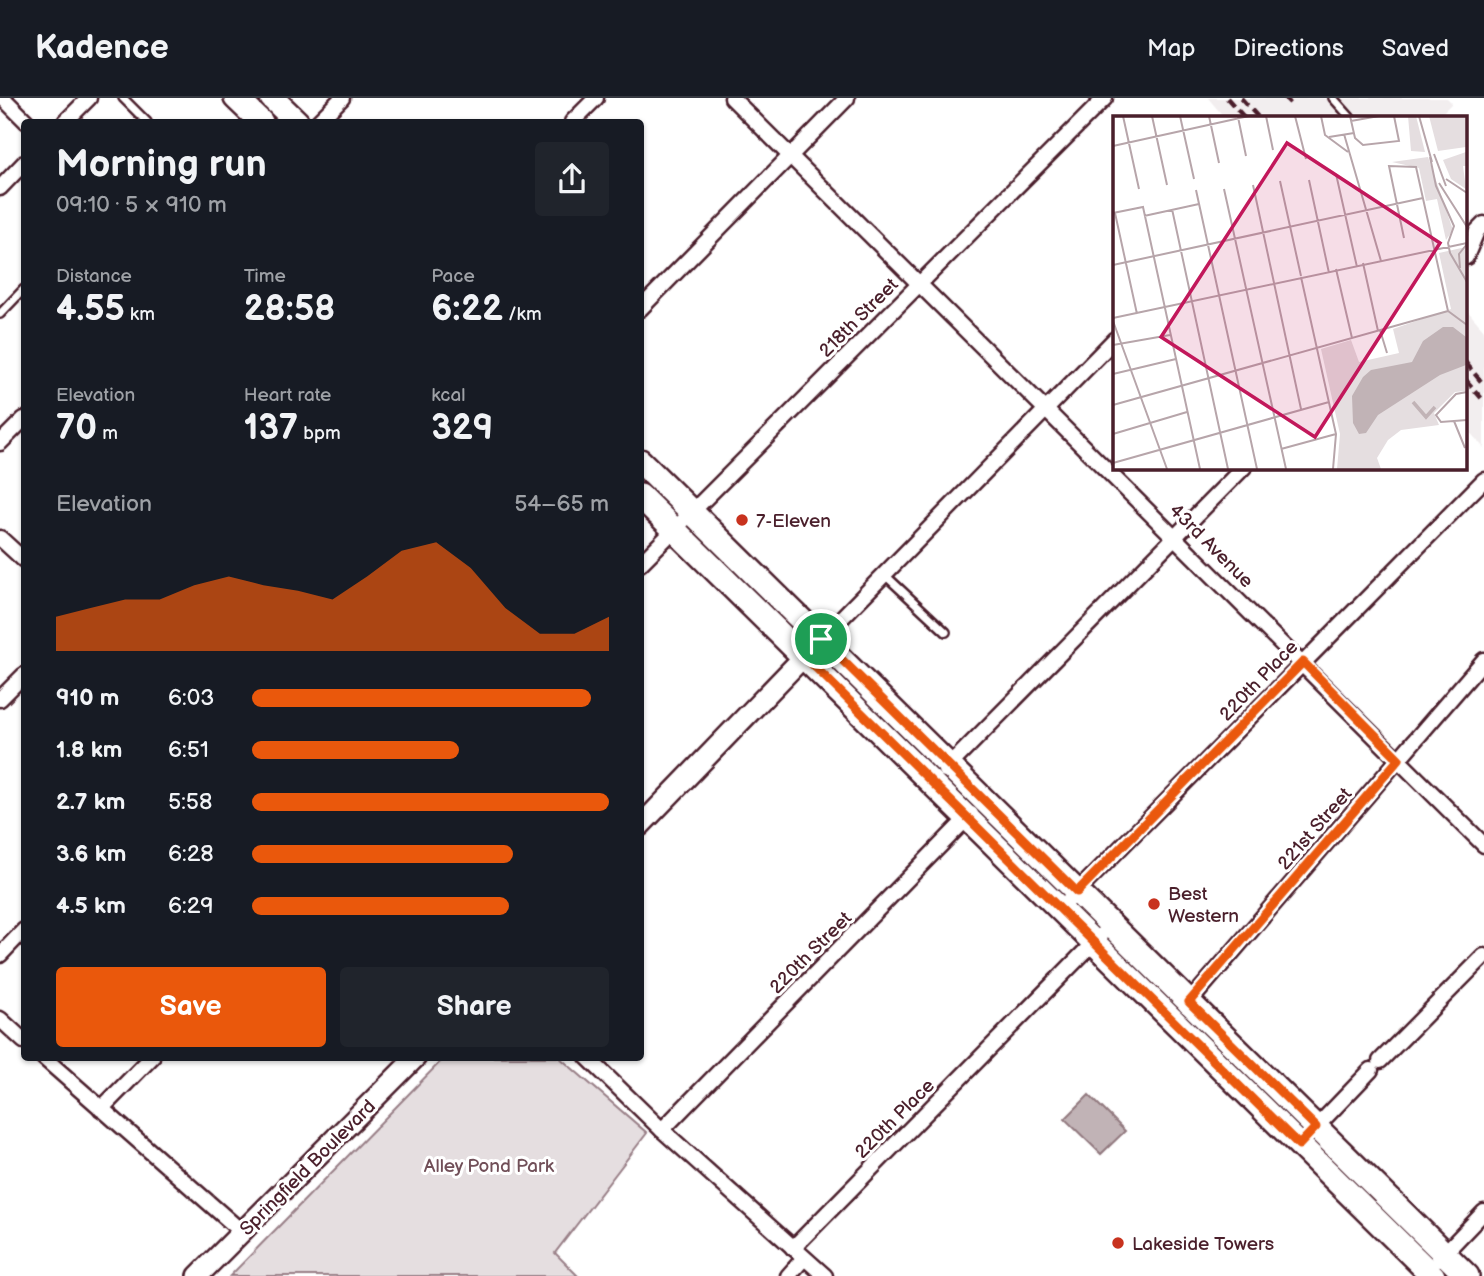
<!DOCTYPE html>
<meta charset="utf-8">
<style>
:root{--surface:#171b24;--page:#20242c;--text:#f1f3f6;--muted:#9ea1a6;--line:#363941;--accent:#ea580c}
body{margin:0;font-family:"Balsamiq Sans",sans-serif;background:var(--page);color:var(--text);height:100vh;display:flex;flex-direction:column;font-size:26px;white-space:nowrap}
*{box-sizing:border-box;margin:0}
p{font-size:23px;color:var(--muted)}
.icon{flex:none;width:38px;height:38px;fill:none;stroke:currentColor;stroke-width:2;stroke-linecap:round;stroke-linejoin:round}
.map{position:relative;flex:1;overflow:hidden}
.side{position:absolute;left:21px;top:21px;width:623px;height:942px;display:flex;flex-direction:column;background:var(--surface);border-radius:7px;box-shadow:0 2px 5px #0004}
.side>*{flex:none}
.pin{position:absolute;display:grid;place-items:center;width:60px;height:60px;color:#fff;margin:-30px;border:4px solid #fff;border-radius:50%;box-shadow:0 2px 7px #0007}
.round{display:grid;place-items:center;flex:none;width:74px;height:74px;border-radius:7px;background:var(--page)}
.headline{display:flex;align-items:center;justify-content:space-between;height:119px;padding:0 35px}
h1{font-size:38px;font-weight:600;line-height:52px}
.figures{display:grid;grid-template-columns:repeat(3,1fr);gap:10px;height:119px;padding:7px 35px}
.figures div{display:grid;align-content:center}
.figures b{font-size:35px;font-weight:600}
.figures small{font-size:19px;font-weight:400}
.figures p{font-size:19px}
.chart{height:196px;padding:14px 35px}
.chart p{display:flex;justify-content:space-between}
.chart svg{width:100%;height:126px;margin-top:7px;fill:var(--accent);opacity:.7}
.action{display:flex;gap:14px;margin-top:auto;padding:14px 35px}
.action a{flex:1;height:80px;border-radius:7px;background:var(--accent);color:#fff;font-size:28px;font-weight:600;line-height:80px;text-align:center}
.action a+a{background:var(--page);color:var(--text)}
ul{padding:0 35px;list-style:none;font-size:23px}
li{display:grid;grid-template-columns:112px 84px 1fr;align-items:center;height:52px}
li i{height:18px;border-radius:9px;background:var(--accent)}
header{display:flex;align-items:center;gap:42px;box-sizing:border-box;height:98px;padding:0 35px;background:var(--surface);border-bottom:2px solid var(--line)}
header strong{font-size:33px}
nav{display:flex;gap:38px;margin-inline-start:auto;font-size:24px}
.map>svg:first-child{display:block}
.built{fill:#f2eeef}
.green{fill:#e5dee0;stroke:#987e86;stroke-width:2}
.water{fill:#c1b3b6;stroke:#91787e;stroke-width:2}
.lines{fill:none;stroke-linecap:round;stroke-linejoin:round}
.lane-casing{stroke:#4a1f2b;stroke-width:12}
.street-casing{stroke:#4a1f2b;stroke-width:19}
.secondary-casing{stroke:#4a1f2b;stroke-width:24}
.primary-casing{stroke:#4a1f2b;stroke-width:28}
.lane{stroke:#fff;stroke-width:7}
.street{stroke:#fff;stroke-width:14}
.secondary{stroke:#fff;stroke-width:19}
.primary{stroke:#fff;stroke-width:23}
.rail{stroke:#4a1f2b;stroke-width:4.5;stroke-dasharray:10 5;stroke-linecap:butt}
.route-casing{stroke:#fff;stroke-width:14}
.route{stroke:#ea580c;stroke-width:9}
.poi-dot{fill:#c8321e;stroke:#fff;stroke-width:2.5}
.labels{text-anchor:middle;stroke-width:6;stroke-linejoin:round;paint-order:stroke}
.street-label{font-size:19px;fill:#4a1f2b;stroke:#fff}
.poi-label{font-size:19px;fill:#4a1f2b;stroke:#fff;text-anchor:start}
.park-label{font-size:19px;fill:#714f58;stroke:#fff}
.inset-river{fill:none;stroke:#c1b3b6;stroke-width:3.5}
.inset-road{fill:none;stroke:#b7a5aa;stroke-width:2}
.view{fill:#c2185b;fill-opacity:0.15;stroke:#c2185b;stroke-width:3.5}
.inset-edge{fill:none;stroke:#4a1f2b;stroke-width:3.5}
</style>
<header>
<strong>Kadence</strong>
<nav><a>Map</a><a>Directions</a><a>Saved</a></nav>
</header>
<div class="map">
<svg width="1484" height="1178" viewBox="0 0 1484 1178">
<rect width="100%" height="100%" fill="#fff"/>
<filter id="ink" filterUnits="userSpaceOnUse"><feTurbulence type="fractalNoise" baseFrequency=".0143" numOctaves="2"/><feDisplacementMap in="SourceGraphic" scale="14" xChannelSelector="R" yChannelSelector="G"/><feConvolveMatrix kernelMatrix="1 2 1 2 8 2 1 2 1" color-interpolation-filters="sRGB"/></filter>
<g filter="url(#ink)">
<g class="built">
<path d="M1208,0H1447L1452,5L1438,19H1224Z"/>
<path d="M1465,210L1484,232V350L1465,329Z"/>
</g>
<path class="green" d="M445,959H559L647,1035L555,1155L578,1178H230Z"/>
<path class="water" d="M1089,997L1125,1033L1101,1056L1065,1021Z"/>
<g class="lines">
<defs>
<g id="lane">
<path d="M123,0L147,24"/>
<path d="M1333,0L1350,19"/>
<path d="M0,216L24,191"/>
<path d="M885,477L946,534"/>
</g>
<g id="street">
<path d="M3,0L27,24"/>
<path d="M732,0L1484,747"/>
<path d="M65,24L89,0"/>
<path d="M318,24L342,0"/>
<path d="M572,24L596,0"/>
<path d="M0,90L24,65"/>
<path d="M1466,159L1477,133L1484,126"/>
<path d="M640,211L847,0"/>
<path d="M0,345L24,321"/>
<path d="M0,440L24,462"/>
<path d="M640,466L1105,0"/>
<path d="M821,541L1115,241"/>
<path d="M0,601L24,577"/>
<path d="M945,672L1244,369"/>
<path d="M1060,811L1484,382"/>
<path d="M0,857L24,832"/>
<path d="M1186,908L1484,562"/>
<path d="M0,921L24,943"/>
<path d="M43,959L242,1134"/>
<path d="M587,959L662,1032L825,1178"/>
<path d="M1380,963L1484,858"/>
<path d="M101,1011L152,959"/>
<path d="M662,1032L971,716"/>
<path d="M1299,1047L1371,972"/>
<path d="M793,1150L1110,828"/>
<path d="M1439,1161L1484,1114"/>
<path d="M788,1178L804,1160"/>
</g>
<g id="secondary">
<path d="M640,728L813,549"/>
<path d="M198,1178L416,959"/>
</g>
<g id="primary">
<path d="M236,0L261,24"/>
<path d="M272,0L297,24"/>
<path d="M640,363L1467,1178"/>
<path d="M640,398L1433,1178"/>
</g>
</defs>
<use href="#lane" class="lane-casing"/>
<use href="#street" class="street-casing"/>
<use href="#secondary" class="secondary-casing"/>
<use href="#primary" class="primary-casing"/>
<use href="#lane" class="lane"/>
<use href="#street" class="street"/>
<use href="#secondary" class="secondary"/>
<use href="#primary" class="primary"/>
<g class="rail">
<path d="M1227,0L1244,19"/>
<path d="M1241,0L1258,19"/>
<path d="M1285,0L1290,5"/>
<path d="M1465,264L1484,287"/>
<path d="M1465,281L1484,303"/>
</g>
</g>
</g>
<g class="lines" filter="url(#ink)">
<defs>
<path id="route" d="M821,541L1077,794L1303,564L1399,661L1189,904L1316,1029L1299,1047L804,558Z"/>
</defs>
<use href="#route" class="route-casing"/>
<use href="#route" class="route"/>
</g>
<g class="poi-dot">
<circle cx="742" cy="422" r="7"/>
<circle cx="1154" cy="806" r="7"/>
<circle cx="1118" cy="1145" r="7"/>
</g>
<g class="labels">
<g class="street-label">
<text transform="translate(858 219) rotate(-45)" y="7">218th Street</text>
<text transform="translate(1212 447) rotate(45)" y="7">43rd Avenue</text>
<text transform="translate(1258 582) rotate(-46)" y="7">220th Place</text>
<text transform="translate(1314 730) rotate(-49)" y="7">221st Street</text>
<text transform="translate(810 854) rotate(-45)" y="7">220th Street</text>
<text transform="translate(894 1020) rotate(-45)" y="7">220th Place</text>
<text transform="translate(307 1069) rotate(-45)" y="7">Springfield Boulevard</text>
</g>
<g class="poi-label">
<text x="756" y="429">7-Eleven</text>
<text x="1168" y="802">Best<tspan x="1168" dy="22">Western</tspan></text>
<text x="1132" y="1152">Lakeside Towers</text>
</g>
<g class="park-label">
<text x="489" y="1074">Alley Pond Park</text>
</g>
</g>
<g transform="translate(1113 18)">
<rect width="354" height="354" fill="#fff"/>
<path d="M295,0H303L312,36L298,35ZM316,0H353V31L325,35ZM353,36V50H350L353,73L338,63L330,44ZM315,41L340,114L333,124L324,83L313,85L306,52L279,46ZM353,131V275L342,276L321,297L326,309L288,314L275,324L264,342L268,353H224L227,318L208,233L238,224L246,246L286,237L280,213L338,193L326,137Z" fill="#e5dee0"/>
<path d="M330,211H340L353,221V249L327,259L265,299L253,317L246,318L240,307L239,280L250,261L258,254L299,246L310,225Z" fill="#c1b3b6"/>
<path class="inset-river" d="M300,286L313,301L322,291"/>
<path class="inset-road" d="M10,0L26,73M39,0L54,69M67,0L81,63M96,0L106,47M153,0L160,34M182,0L193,43M208,0L212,19L235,36M237,0L242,22L250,29L286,25L281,0M306,0L319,46M125,1L133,40M238,5L266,0M231,18L268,145M216,21L241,17M0,30L136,0M321,38L333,70M317,41L323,70L341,110L335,127L337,137L354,166M223,58L244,151M333,63L354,77M196,64L216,157M167,65L188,160M326,67L354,111M140,69L188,293M111,73L173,353M83,74L144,353M59,93L115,353M0,97L30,91L87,353M2,97L24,198M31,100L86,88M291,122L276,50L303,51L335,195M250,147L265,215M0,149L310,82M347,152L346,138L354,128M223,153L239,222M188,161L223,318L220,353M335,195L354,209M0,202L354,127M0,205L54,353M267,214L274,237M0,229L57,219M0,258L63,243M354,276L343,278L323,299L328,306L354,304M0,289L335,195M341,305L352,332M0,318L74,296M168,333L223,318M0,347L216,286"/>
<path class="view" d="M174,27L327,127L202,321L48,221Z"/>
<rect width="354" height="354" class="inset-edge"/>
</g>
</svg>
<div class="pin" style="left:821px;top:541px;background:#1e9e55"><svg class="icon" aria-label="arrive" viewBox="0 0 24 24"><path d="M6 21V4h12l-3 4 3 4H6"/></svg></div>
<section class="side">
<div class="headline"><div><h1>Morning run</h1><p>09:10 · 5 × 910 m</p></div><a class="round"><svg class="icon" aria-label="share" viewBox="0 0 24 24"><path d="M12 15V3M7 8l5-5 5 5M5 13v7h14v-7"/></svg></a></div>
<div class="figures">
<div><p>Distance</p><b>4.55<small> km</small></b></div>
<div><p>Time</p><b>28:58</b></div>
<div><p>Pace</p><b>6:22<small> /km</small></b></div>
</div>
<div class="figures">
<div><p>Elevation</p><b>70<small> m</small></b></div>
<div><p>Heart rate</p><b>137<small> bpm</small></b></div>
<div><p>kcal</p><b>329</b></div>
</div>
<div class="chart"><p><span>Elevation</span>54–65 m</p>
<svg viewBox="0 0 160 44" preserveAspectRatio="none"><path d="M0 44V32L10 29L20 26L30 26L40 21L50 18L60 21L70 23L80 26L90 18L100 9L110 6L120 15L130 29L140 38L150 38L160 32V44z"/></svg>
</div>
<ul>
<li><b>910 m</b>6:03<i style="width:95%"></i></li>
<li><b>1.8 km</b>6:51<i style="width:58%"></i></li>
<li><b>2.7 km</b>5:58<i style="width:100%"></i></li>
<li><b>3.6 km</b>6:28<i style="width:73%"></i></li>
<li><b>4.5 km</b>6:29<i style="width:72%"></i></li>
</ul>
<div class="action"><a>Save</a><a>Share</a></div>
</section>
</div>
